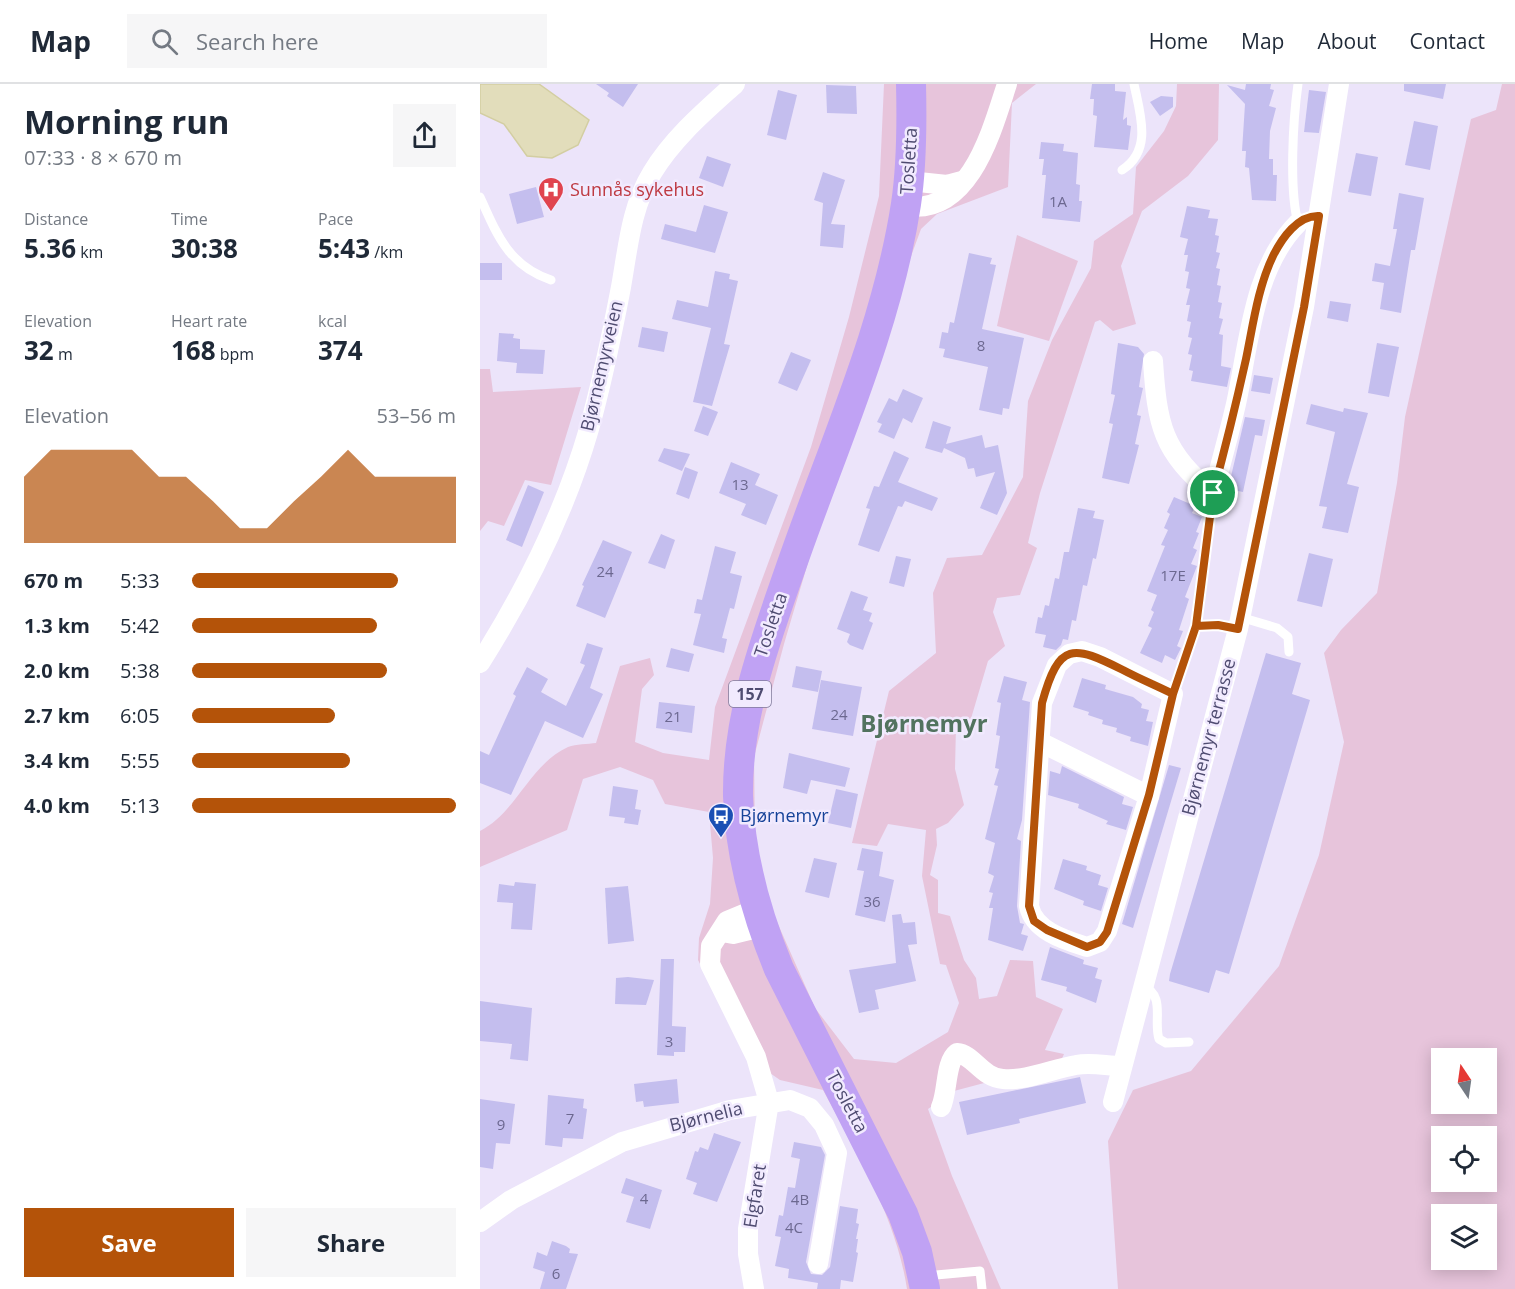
<!DOCTYPE html>
<meta charset="utf-8">
<style>
:root{--surface:#fff;--page:#f6f6f7;--text:#1f2937;--muted:#747a83;--line:#e0e1e3;--accent:#b45309}
body{margin:0;font-family:"Open Sans",sans-serif;background:var(--page);color:var(--text);height:100vh;display:flex;flex-direction:column;font-size:22px;white-space:nowrap}
*{box-sizing:border-box;margin:0}
p{font-size:20px;color:var(--muted)}
.icon{flex:none;width:33px;height:33px;fill:none;stroke:currentColor;stroke-width:2;stroke-linecap:round;stroke-linejoin:round}
.map{position:relative;flex:1;overflow:hidden}
.panel{display:flex;flex-direction:column;background:var(--surface);width:480px}
.panel>*{flex:none}
.needle{width:39px;rotate:347deg}
.fabs{position:absolute;left:951px;top:964px;display:grid;gap:12px}
.fabs a{display:grid;place-items:center;width:66px;height:66px;border-radius:0px;background:var(--surface);box-shadow:0 3px 15px #0003;font-size:30px}
.pin{position:absolute;display:grid;place-items:center;width:51px;height:51px;color:#fff;margin:-26px;border:3px solid #fff;border-radius:50%;box-shadow:0 2px 6px #0007}
.round{display:grid;place-items:center;flex:none;width:63px;height:63px;border-radius:0px;background:var(--page)}
.headline{display:flex;align-items:center;justify-content:space-between;height:102px;padding:0 24px}
h1{font-size:33px;font-weight:700;line-height:45px}
.stats{display:grid;grid-template-columns:repeat(3,1fr);gap:9px;height:102px;padding:6px 24px}
.stats div{display:grid;align-content:center}
.stats b{font-size:26px;font-weight:700}
.stats small{font-size:16px;font-weight:400}
.stats p{font-size:16px}
.chart{height:168px;padding:12px 24px}
.chart p{display:flex;justify-content:space-between}
.chart svg{width:100%;height:108px;margin-top:6px;fill:var(--accent);opacity:.7}
.button{display:flex;gap:12px;margin-top:auto;padding:12px 24px}
.button a{flex:1;height:69px;border-radius:0px;background:var(--accent);color:#fff;font-size:24px;font-weight:700;line-height:69px;text-align:center}
.button a+a{background:var(--page);color:var(--text)}
ul{padding:0 24px;list-style:none;font-size:20px}
li{display:grid;grid-template-columns:96px 72px 1fr;align-items:center;height:45px}
li i{height:15px;border-radius:8px;background:var(--accent)}
header{display:flex;align-items:center;gap:36px;box-sizing:border-box;height:84px;padding:0 30px;background:var(--surface);border-bottom:2px solid var(--line)}
header strong{font-size:28px}
nav{display:flex;gap:33px;margin-inline-start:auto;font-size:21px}
.search{width:420px;height:54px;background:var(--page);display:flex;align-items:center;gap:15px;box-sizing:border-box;padding:0 21px;border-radius:0px;color:var(--muted);font-size:22px}
main{display:flex;flex:1;min-height:0}
.map>svg:first-child{display:block}
.green{fill:#e7c4db;fill-rule:evenodd}
.water{fill:#e2ddbb;stroke:#d3cea2;stroke-width:1.5}
.building{fill:#c4beee}
.lines{fill:none;stroke-linecap:round;stroke-linejoin:round}
.service{stroke:#fff;stroke-width:9}
.minor{stroke:#fff;stroke-width:20}
.primary{stroke:#c0a2f4;stroke-width:30}
.route-casing{stroke:#fff;stroke-width:12}
.route{stroke:#b45309;stroke-width:8}
.labels{text-anchor:middle;stroke-width:5;stroke-linejoin:round;paint-order:stroke}
.number-label{font-size:15px;fill:#6c6890}
.shield{fill:#f1eafe;stroke:#807b9b;stroke-width:1.5}
.shield-label{font-size:16px;font-weight:bold;fill:#4f4c71}
.street-label{font-size:18px;fill:#4f4c71;stroke:#f1eafe}
.health-label{font-size:18px;fill:#be3a42;stroke:#f1eafe;text-anchor:start}
.transit-label{font-size:18px;fill:#164399;stroke:#f1eafe;text-anchor:start}
.district-label{font-size:24px;font-weight:bold;fill:#52735f;stroke:#f1eafe}
</style>
<header>
<strong>Map</strong>
<div class="search"><svg class="icon" aria-label="search" viewBox="0 0 24 24"><circle cx="10" cy="10" r="6"/><path d="M15 15l6 6"/></svg>Search here</div>
<nav><a>Home</a><a>Map</a><a>About</a><a>Contact</a></nav>
</header>
<main>
<section class="panel">
<div class="headline"><div><h1>Morning run</h1><p>07:33 · 8 × 670 m</p></div><a class="round"><svg class="icon" aria-label="share" viewBox="0 0 24 24"><path d="M12 15V3M7 8l5-5 5 5M5 13v7h14v-7"/></svg></a></div>
<div class="stats">
<div><p>Distance</p><b>5.36<small> km</small></b></div>
<div><p>Time</p><b>30:38</b></div>
<div><p>Pace</p><b>5:43<small> /km</small></b></div>
</div>
<div class="stats">
<div><p>Elevation</p><b>32<small> m</small></b></div>
<div><p>Heart rate</p><b>168<small> bpm</small></b></div>
<div><p>kcal</p><b>374</b></div>
</div>
<div class="chart"><p><span>Elevation</span>53–56 m</p>
<svg viewBox="0 0 160 44" preserveAspectRatio="none"><path d="M0 44V17L10 6L20 6L30 6L40 6L50 17L60 17L70 27L80 38L90 38L100 27L110 17L120 6L130 17L140 17L150 17L160 17V44z"/></svg>
</div>
<ul>
<li><b>670 m</b>5:33<i style="width:78%"></i></li>
<li><b>1.3 km</b>5:42<i style="width:70%"></i></li>
<li><b>2.0 km</b>5:38<i style="width:74%"></i></li>
<li><b>2.7 km</b>6:05<i style="width:54%"></i></li>
<li><b>3.4 km</b>5:55<i style="width:60%"></i></li>
<li><b>4.0 km</b>5:13<i style="width:100%"></i></li>
</ul>
<div class="button"><a>Save</a><a>Share</a></div>
</section>
<div class="map">
<svg width="1035" height="1205" viewBox="0 0 1035 1205">
<rect width="100%" height="100%" fill="#ece4fa"/>
<g class="green">
<path d="M404,0H556L532,19L528,103L457,130L441,145L365,353L304,560L274,673L275,755L282,804L335,924L374,975L416,979L468,948L479,919L466,881L460,880L442,792L446,746L408,740L397,762L372,759L409,607L456,569L453,509L467,474L502,471L543,393L548,317L572,256L611,184L614,157L653,130L656,83L684,47L696,22L697,0H739L738,56L708,92L662,127L641,182L656,240L633,247L620,236L615,238L560,409L548,459L557,464L540,511L517,514L513,528L525,562L508,577L490,638L476,642L475,685L484,721L468,739L456,745L457,761L450,791L458,796V829L470,832L484,876L496,894L499,915L517,912L530,876L553,877L556,913L583,925L565,966L584,970L580,979L474,1007L448,1025L472,1092L521,1205H427C416,1133 377,1069 343,1006L300,996L267,973L218,876L219,854L230,820L233,774L229,728L185,720L173,696L140,683L103,695L87,746L0,783V747C37,728 49,681 88,663C96,660 108,660 116,659L140,582L170,574L174,591L162,605L155,658L183,669L229,676L235,623L331,363L369,233L399,112Z"/>
<path d="M1022,0H1035V1205H638L628,1057L653,1006L711,987L799,882L839,771L864,658L844,569L861,546L897,509L917,399L925,333L991,35L1016,26ZM962,975H1006V1020H962ZM962,1053H1006V1098H962ZM962,1131H1006V1176H962Z"/>
<path d="M537,151L598,177L569,257L517,242Z"/>
<path d="M0,285H10L13,308L101,303L71,401L45,396L24,442L8,437L0,447Z"/>
</g>
<path class="water" d="M0,0H59L109,36L98,61L72,74L47,72L24,40L0,29Z"/>
<g class="building">
<path d="M116,0H158L143,23L127,12L129,9Z"/>
<path d="M612,0H635V7L646,8L643,36L647,33V41L651,42L648,66L614,63L617,32L613,31L614,15H610Z"/>
<path d="M766,0H791L790,5L794,6L789,22L796,24L790,47L789,75H793V91H797L796,117L772,116L769,84L765,83L766,67H762L765,20L747,1L765,6Z"/>
<path d="M924,0H966L963,15L924,7Z"/>
<path d="M346,1L376,2L377,30L347,29Z"/>
<path d="M298,6L317,11L306,56L287,51Z"/>
<path d="M829,6L846,8L839,49L824,48Z"/>
<path d="M681,12L693,13V23L680,32L670,18Z"/>
<path d="M934,37L958,42L950,86L925,81Z"/>
<path d="M561,58L584,60L583,67L598,69L596,100L600,101L599,117H602L600,138L562,134L566,91H562L564,75H559Z"/>
<path d="M876,69L898,73L891,112L868,108Z"/>
<path d="M227,72L251,80L243,103L219,94Z"/>
<path d="M343,88L365,96L351,140L365,141L363,164L340,162L343,119L334,116Z"/>
<path d="M56,103L64,133L37,140L29,110Z"/>
<path d="M919,109L944,114L935,166H931L921,229L900,225L904,199L892,197L895,179L910,182L917,145H913Z"/>
<path d="M224,121L248,128L235,169L181,155L185,140L216,148Z"/>
<path d="M707,122L730,126L728,134L738,135L735,151L739,152L736,168L740,169L736,184L740,185L737,201L741,202L738,218L742,219L739,234L743,235L739,250L743,251L741,282L751,284L747,303L711,297L713,287L709,286L712,271L708,270L712,254L708,253L711,238L707,237L710,221H706L710,205L706,204L709,188L705,187L708,171H704L708,155L700,153Z"/>
<path d="M489,169L512,174L510,180L516,181L502,245L544,254L529,325L523,324L522,331L499,326L508,283L463,273L465,265L459,264L462,248L468,249L470,238L474,239Z"/>
<rect x="0" y="179" width="22" height="17"/>
<path d="M235,187L250,190L249,195L258,197L244,260L250,261L232,322L213,318L231,244L192,235L197,216L228,223Z"/>
<path d="M850,217L871,220L868,238L847,234Z"/>
<path d="M162,243L188,248L184,268L158,263Z"/>
<path d="M19,249L34,250L33,254L40,255V265L65,266L63,290L36,289L37,279L17,277Z"/>
<path d="M638,259L658,263L664,270L659,303L663,304L657,331L661,332L655,360L659,361L649,400L622,394L633,340L629,339L635,311L631,310Z"/>
<path d="M897,259L919,263L909,313L888,309Z"/>
<path d="M311,268L331,276L317,307L298,299Z"/>
<path d="M774,291L793,294L790,310L771,307Z"/>
<path d="M423,305L443,314L432,339L423,334L414,355L398,348L402,340L397,338L409,314L417,318Z"/>
<path d="M831,320L863,328L864,324L888,329L867,400L879,403L868,449L842,444L847,423L839,422L855,348L826,340Z"/>
<path d="M223,322L238,328L228,352L214,347Z"/>
<path d="M765,333L785,336L782,352L775,351L763,408L748,405Z"/>
<path d="M453,337L471,343L466,360L502,351L505,364L518,361L527,409L517,431L500,424L515,388L496,393L494,384L488,385L485,374L464,364L462,369L445,364Z"/>
<path d="M184,364L210,370L202,387L178,377Z"/>
<path d="M414,367L429,374L418,398L458,414L452,427L425,417L422,423L418,422L399,468L378,461L390,425L386,424L394,402L399,403Z"/>
<path d="M251,378L280,390L275,401L298,411L286,441L261,431L266,420L239,409Z"/>
<path d="M205,383L218,388L209,415L196,410Z"/>
<path d="M48,401L64,408L42,463L26,456Z"/>
<path d="M694,413L715,422L712,429L722,433L716,448L719,449L713,464L717,466L711,480L717,482L705,513L709,515L699,546L703,547L697,562L701,564L695,576L685,571L682,579L660,569L672,544L668,542L674,528L671,526L677,511L667,507L685,462L681,461L688,446L684,444L690,430L687,428Z"/>
<path d="M598,424L615,427L613,434L624,436L616,475L613,474L607,502L603,501L596,537L592,536L588,556L583,555L581,561L576,566L563,563L566,551L555,549L558,533L562,534L565,521L569,522L575,494L579,495L584,468H589Z"/>
<path d="M181,450L195,456L185,485L168,479Z"/>
<path d="M123,456L152,468L125,534L96,522L104,502L102,501Z"/>
<path d="M235,462L256,468L250,489L262,492L254,525L250,524L242,554L247,555L244,569L213,561L221,530L214,529L217,515L222,516Z"/>
<path d="M829,469L853,475L842,523L817,517Z"/>
<path d="M416,472L431,475L424,503L409,499Z"/>
<path d="M371,507L388,513L383,526L392,529L389,537L393,539L383,566L370,561L367,558L370,550L357,545Z"/>
<path d="M107,559L123,564L110,604L123,610L103,654L65,637L31,711L0,699V667L9,671L36,612L33,610L47,583L68,595L61,608L86,622L105,581L100,579Z"/>
<path d="M191,564L214,570L209,588L186,583Z"/>
<path d="M786,569L821,579L812,610L830,616L749,890L736,886L729,909L689,897L690,890Z"/>
<path d="M316,582L342,587L338,608L312,603Z"/>
<path d="M524,592L547,598L542,616L550,618L542,736L537,755L541,757L537,822L540,839L544,840L541,850L548,852L543,867L508,856L513,824H509L513,809L509,808L514,792L508,789L515,759L505,755L518,702L514,701L519,685L515,684L520,652L516,651L521,619L517,618Z"/>
<path d="M602,594L626,601L625,605L653,613L662,620L661,624L669,626L666,637L673,638L668,662L650,657L651,653L636,648L637,644L622,640L623,636L608,631L609,628L593,623Z"/>
<path d="M341,596L382,603L373,652L332,645Z"/>
<path d="M179,618L215,622L212,649L176,644Z"/>
<path d="M309,669L370,684L365,703L331,696L327,710L303,704Z"/>
<path d="M689,681L701,684L653,844L642,840Z"/>
<path d="M582,682L644,713L642,720L653,723L646,746L626,740L628,737L598,724L599,720L568,711L570,687L580,690Z"/>
<path d="M133,702L158,706L155,725L161,726L158,741L144,739L145,734L129,732Z"/>
<path d="M356,705L378,710L371,744L348,739Z"/>
<path d="M382,764L403,768L399,792L414,796L405,838L375,831L384,787L377,786Z"/>
<path d="M334,774L357,779L349,814L325,808Z"/>
<path d="M583,775L607,782L606,786L621,791L618,801L628,804L621,827L603,821L604,817L574,805Z"/>
<path d="M35,798L56,800L52,846L31,845L33,819L17,818L19,800L34,802Z"/>
<path d="M148,802L154,857L128,860L125,804Z"/>
<path d="M421,830L423,839L435,838L437,860L428,861L436,897L395,906L399,925L379,929L369,886L416,879L412,831Z"/>
<path d="M570,863L604,876L603,880L618,884L615,894L622,896L616,919L586,907L587,903L561,896Z"/>
<path d="M181,875H194L192,942L206,943L205,968H194V972L177,971Z"/>
<path d="M148,893L174,896L166,921L135,920L136,894Z"/>
<path d="M0,917L52,924L48,977L30,975L32,960L0,957Z"/>
<path d="M600,993L606,1019L539,1035L540,1039L487,1051L479,1018Z"/>
<path d="M197,995L199,1019L164,1023L163,1017L156,1018L154,1000Z"/>
<path d="M68,1011L104,1015L103,1024L107,1025L103,1055L83,1054L82,1063L65,1061Z"/>
<path d="M0,1015L35,1020L30,1060L16,1059L13,1085L0,1083Z"/>
<path d="M234,1049L261,1058L237,1118L213,1110L217,1099L206,1095L215,1067L218,1068L220,1063L228,1066Z"/>
<path d="M314,1058L341,1063L345,1071L326,1178L331,1190L342,1191L350,1183L360,1122L378,1125L376,1139L379,1140L376,1155H378L376,1168L378,1169L373,1198L361,1196L360,1205H337L338,1199L308,1194L309,1185L295,1182L301,1153L295,1152L299,1131L303,1132L308,1103L315,1104L320,1075L311,1073Z"/>
<path d="M146,1094L182,1106L170,1145L146,1138L154,1113L141,1109Z"/>
<path d="M72,1157L86,1162L90,1165L89,1169L98,1170L86,1205H60L65,1188L53,1184L57,1168L67,1172Z"/>
</g>
<g class="lines">
<g class="service">
<path d="M818,0C813,36 809,105 818,139L828,133L839,132"/>
<path d="M642,86C673,66 660,30 654,0"/>
<path d="M0,113C17,151 29,182 71,196"/>
<path d="M760,533L797,544L808,553L809,568"/>
<path d="M716,542L738,541L758,545"/>
<path d="M693,610L716,542L733,409"/>
<path d="M663,902C686,912 673,936 679,955L686,959L709,958"/>
<path d="M445,1192L500,1187L502,1205"/>
</g>
<g class="minor">
<path d="M429,97L467,101L482,97"/>
<path d="M426,122C490,132 512,46 527,0"/>
<path d="M673,277C677,339 682,369 733,409C741,379 749,350 756,320C769,260 773,184 818,139"/>
<path d="M602,567L620,573L693,610L669,712L627,847L620,858L607,863C585,856 554,847 549,822L562,619L577,581L589,570Z"/>
<path d="M0,579C46,506 85,428 109,345C122,298 132,250 141,203C148,164 151,123 172,89C193,54 225,27 255,0"/>
<path d="M560,658L669,712"/>
<path d="M242,848L253,850L282,843"/>
<path d="M633,1018L758,545L824,223L859,0"/>
<path d="M461,1023C468,1008 465,978 477,969C493,970 502,994 523,995C547,997 572,985 596,981C611,978 627,982 642,982"/>
<path d="M0,1138L31,1116L142,1058L250,1026L310,1016L330,1024L344,1041L357,1069L338,1180"/>
<path d="M274,1205L268,1170V1145L289,1018L276,973L230,880L231,862L247,837L276,825"/>
</g>
<path class="primary" d="M431,0C432,40 432,80 426,120C407,244 353,362 312,480C286,555 257,630 258,712C260,773 276,829 299,885L423,1130L437,1168L445,1205"/>
</g>
<g class="lines">
<defs>
<path id="route" d="M733,409L716,542L693,610L669,711L627,848L620,858L607,863L567,846L554,837L549,822L562,619C579,557 593,561 643,586C660,595 677,602 693,610L716,542L738,541L758,545L824,223L839,132C818,131 802,154 793,172C778,203 773,241 766,275C756,320 745,365 733,409"/>
</defs>
<use href="#route" class="route-casing"/>
<use href="#route" class="route"/>
</g>
<defs>
<symbol id="hospital-pin" viewBox="-11 -11 22 30"><path d="M0 17L-7.5 6A9.5 9.5 0 1 1 7.5 6Z" fill="#e0444e" stroke="#f1eafe"/><path d="M-5-5h3v3.5h4V-5h3V5h-3V1.5h-4V5h-3Z" fill="#fff"/></symbol>
<symbol id="bus-pin" viewBox="-11 -11 22 30"><path d="M0 17L-7.5 6A9.5 9.5 0 1 1 7.5 6Z" fill="#1a4fb4" stroke="#f1eafe"/><path d="M-5-6H5V4H4V6H2V4H-2V6H-4V4H-5ZM-3.5-4V0h7V-4ZM-3.5 1.2v1.5H-2V1.2ZM2 1.2v1.5H3.5V1.2Z" fill="#fff"/></symbol>
</defs>
<g fill-rule="evenodd">
<use href="#hospital-pin" x="56" y="91" width="30" height="40"/>
<use href="#bus-pin" x="226" y="717" width="30" height="40"/>
</g>
<g class="labels">
<g class="number-label">
<text x="578" y="123">1A</text>
<text x="501" y="267">8</text>
<text x="260" y="406">13</text>
<text x="125" y="493">24</text>
<text x="693" y="497">17E</text>
<text x="359" y="636">24</text>
<text x="193" y="638">21</text>
<text x="392" y="823">36</text>
<text x="189" y="963">3</text>
<text x="90" y="1040">7</text>
<text x="21" y="1046">9</text>
<text x="164" y="1120">4</text>
<text x="320" y="1121">4B</text>
<text x="314" y="1149">4C</text>
<text x="76" y="1195">6</text>
</g>
<rect class="shield" x="249" y="597" width="42" height="26" rx="4.5"/>
<g class="shield-label">
<text x="270" y="616">157</text>
</g>
<g class="street-label">
<text transform="translate(429 77) rotate(-86)" y="6">Tosletta</text>
<text transform="translate(122 282) rotate(-77)" y="6">Bjørnemyrveien</text>
<text transform="translate(291 541) rotate(-71)" y="6">Tosletta</text>
<text transform="translate(729 653) rotate(-75)" y="6">Bjørnemyr terrasse</text>
<text transform="translate(367 1018) rotate(62)" y="6">Tosletta</text>
<text transform="translate(226 1033) rotate(-14)" y="6">Bjørnelia</text>
<text transform="translate(275 1112) rotate(-81)" y="6">Elgfaret</text>
</g>
<g class="health-label">
<text x="90" y="112">Sunnås sykehus</text>
</g>
<g class="transit-label">
<text x="260" y="738">Bjørnemyr</text>
</g>
<g class="district-label">
<text x="444" y="648">Bjørnemyr</text>
</g>
</g>
</svg>
<div class="fabs">
<a><svg class="needle" viewBox="-14 -14 28 28"><path d="M0-13l5 13h-10z" fill="#e53935"/><path d="M0 13l5-13h-10z" fill="#747a83"/></svg></a>
<a><svg class="icon" aria-label="locate" viewBox="0 0 24 24"><circle cx="12" cy="12" r="6"/><path d="M12 2v4M12 18v4M2 12h4M18 12h4"/></svg></a>
<a><svg class="icon" aria-label="layers" viewBox="0 0 24 24"><path d="M12 4l9 5-9 5-9-5zM3 14l9 5 9-5"/></svg></a>
</div>
<div class="pin" style="left:733px;top:409px;background:#1e9e55"><svg class="icon" aria-label="arrive" viewBox="0 0 24 24"><path d="M6 21V4h12l-3 4 3 4H6"/></svg></div>
</div>
</main>
